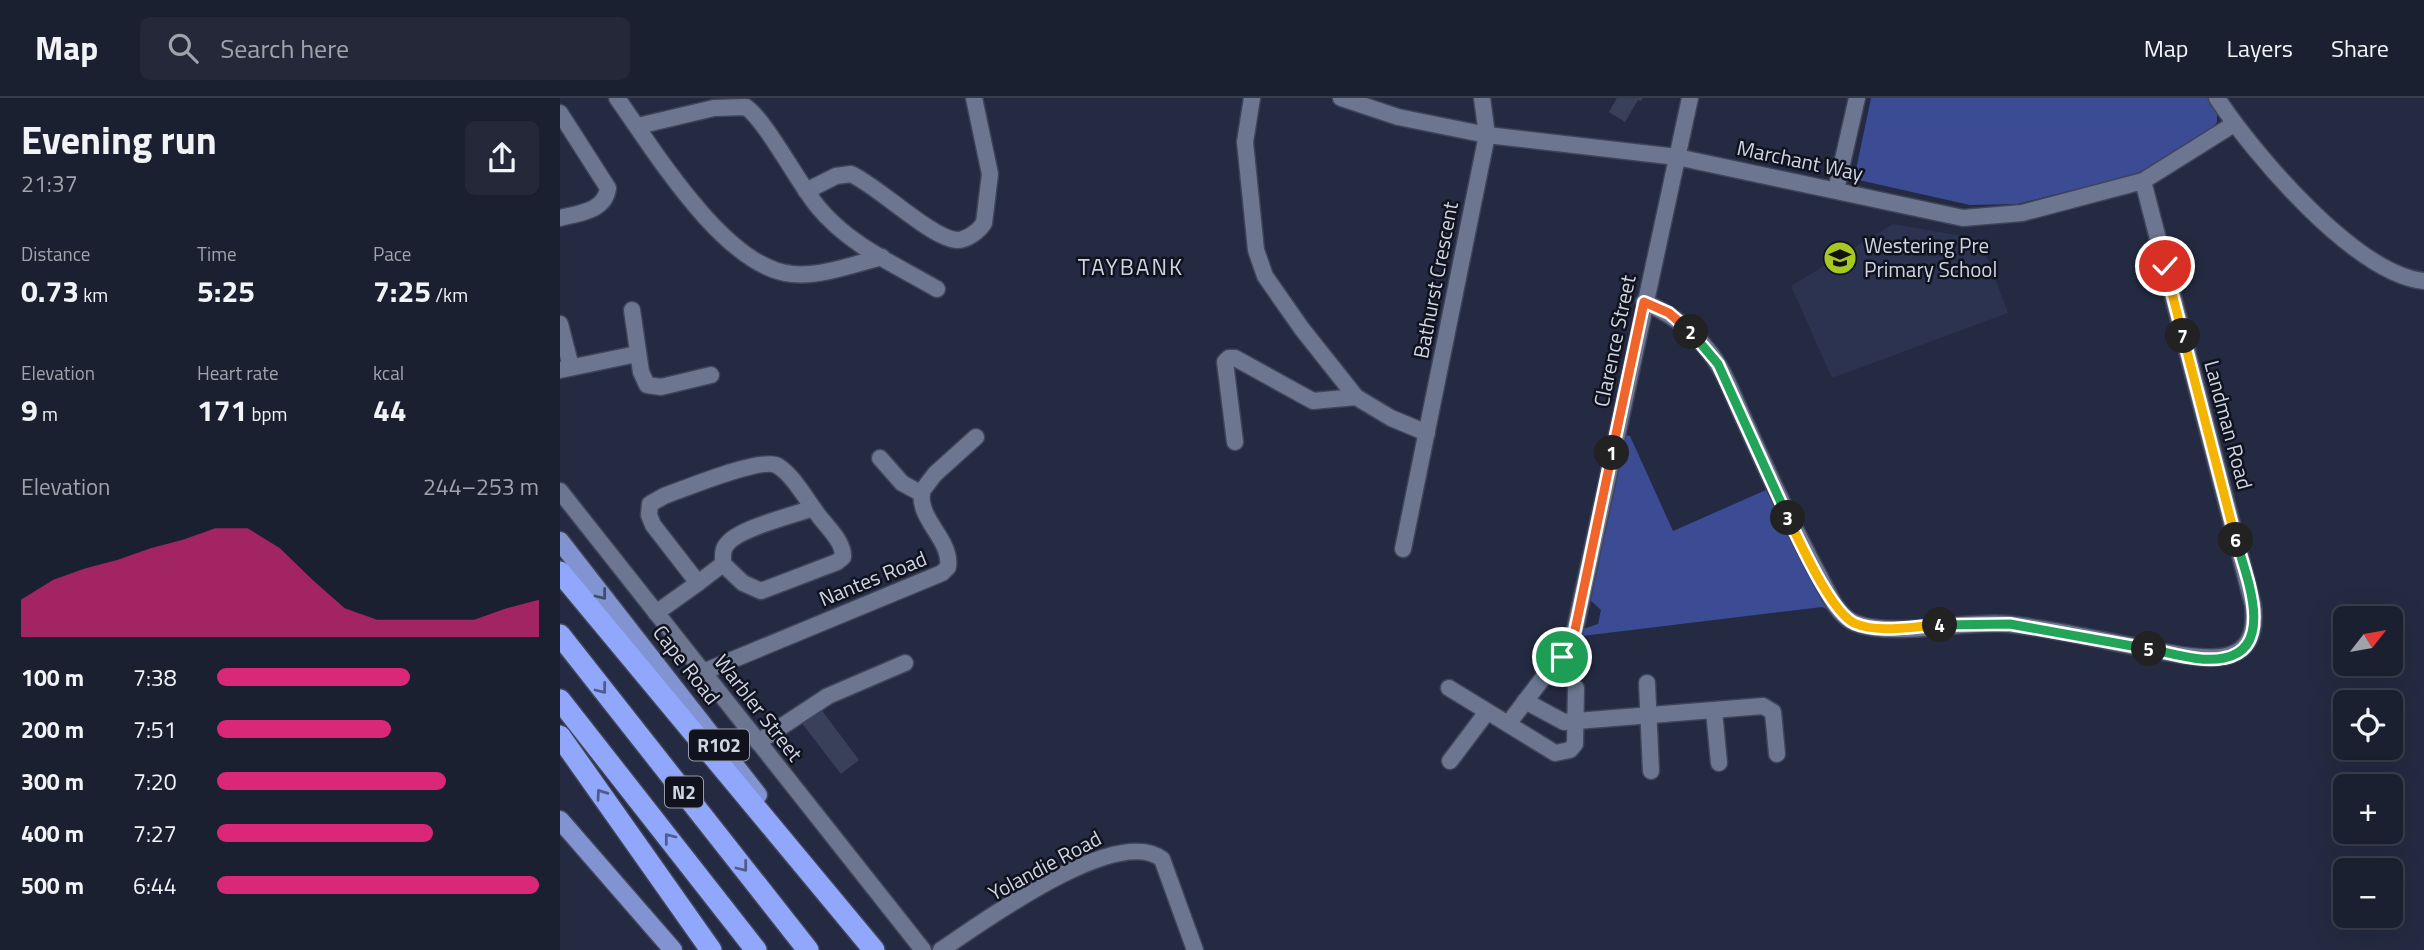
<!DOCTYPE html>
<meta charset="utf-8">
<style>
:root{--surface:#1b2031;--page:#242839;--text:#f1f3f6;--muted:#a0a3ab;--line:#393e4d;--accent:#db2777}
body{margin:0;font-family:"Titillium Web",sans-serif;background:var(--page);color:var(--text);height:100vh;display:flex;flex-direction:column;font-size:26px;white-space:nowrap}
*{box-sizing:border-box;margin:0}
p{font-size:23px;color:var(--muted)}
.icon{flex:none;width:38px;height:38px;fill:none;stroke:currentColor;stroke-width:2;stroke-linecap:round;stroke-linejoin:round}
.map{position:relative;flex:1;overflow:hidden}
.panel{display:flex;flex-direction:column;background:var(--surface);width:560px}
.panel>*{flex:none}
.needle{width:46px;rotate:59deg}
.buttons{position:absolute;left:1773px;top:508px;display:grid;gap:14px}
.buttons a{display:grid;place-items:center;width:70px;height:70px;border-radius:10px;background:var(--surface);box-shadow:0 7px 28px #0002,0 0 0 2px var(--line);font-size:35px}
.pin{position:absolute;display:grid;place-items:center;width:60px;height:60px;color:#fff;margin:-30px;border:4px solid #fff;border-radius:50%;box-shadow:0 2px 7px #0007}
.km{position:absolute;width:35px;height:35px;margin:-18px;border-radius:50%;background:#222;color:#fff;font-size:19px;line-height:35px;text-align:center}
.round{display:grid;place-items:center;flex:none;width:74px;height:74px;border-radius:10px;background:var(--page)}
.summary{display:flex;align-items:center;justify-content:space-between;height:119px;padding:0 21px}
h1{font-size:38px;font-weight:700;line-height:52px}
.figures{display:grid;grid-template-columns:repeat(3,1fr);gap:10px;height:119px;padding:7px 21px}
.figures div{display:grid;align-content:center}
.figures b{font-size:30px;font-weight:700}
.figures small{font-size:19px;font-weight:400}
.figures p{font-size:19px}
.chart{height:196px;padding:14px 21px}
.chart p{display:flex;justify-content:space-between}
.chart svg{width:100%;height:126px;margin-top:7px;fill:var(--accent);opacity:.7}
ul{padding:0 21px;list-style:none;font-size:23px}
li{display:grid;grid-template-columns:112px 84px 1fr;align-items:center;height:52px}
li i{height:18px;border-radius:9px;background:var(--accent)}
header{display:flex;align-items:center;gap:42px;box-sizing:border-box;height:98px;padding:0 35px;background:var(--surface);border-bottom:2px solid var(--line)}
header strong{font-size:33px}
nav{display:flex;gap:38px;margin-inline-start:auto;font-size:24px}
.search{width:490px;height:63px;background:var(--page);display:flex;align-items:center;gap:18px;box-sizing:border-box;padding:0 24px;border-radius:10px;color:var(--muted);font-size:26px}
main{display:flex;flex:1;min-height:0}
.map>svg:first-child{display:block}
.built{fill:#2b3350}
.green{fill:#3b4b94}
.building{fill:#394059}
.lines{fill:none;stroke-linecap:round;stroke-linejoin:round}
.minor-casing{stroke:#3f4458;stroke-width:19}
.major-casing{stroke:#3f4458;stroke-width:21}
.highway-casing{stroke:#3f4458;stroke-width:24}
.minor{stroke:#6d7691;stroke-width:16}
.major{stroke:#8293d1;stroke-width:18}
.highway{stroke:#90a7fb;stroke-width:21}
.oneway{stroke:#434d6f}
.oneway2{stroke:#505d8c}
.split-1-casing{stroke:#fff;stroke-width:14}
.split-2-casing{stroke:#fff;stroke-width:14}
.split-3-casing{stroke:#fff;stroke-width:14}
.split-4-casing{stroke:#fff;stroke-width:14}
.split-5-casing{stroke:#fff;stroke-width:14}
.split-6-casing{stroke:#fff;stroke-width:14}
.split-7-casing{stroke:#fff;stroke-width:14}
.split-8-casing{stroke:#fff;stroke-width:14}
.split-1{stroke:#f0652b;stroke-width:9}
.split-2{stroke:#f0652b;stroke-width:9}
.split-3{stroke:#22a559;stroke-width:9}
.split-4{stroke:#f5b400;stroke-width:9}
.split-5{stroke:#22a559;stroke-width:9}
.split-6{stroke:#22a559;stroke-width:9}
.split-7{stroke:#f5b400;stroke-width:9}
.split-8{stroke:#f5b400;stroke-width:9}
.labels{text-anchor:middle;stroke-width:5;stroke-linejoin:round;paint-order:stroke}
.shield{fill:#10131e;stroke:#969aa8;stroke-width:2}
.shield-label{font-size:19px;font-weight:bold;fill:#cfd4e3}
.street-label{font-size:21px;fill:#cfd4e3;stroke:#10131e}
.poi-label{font-size:21px;fill:#cfd4e3;stroke:#10131e;text-anchor:start}
.neighbourhood-label{font-size:23px;letter-spacing:2px;fill:#cfd4e3;stroke:#10131e}
</style>
<header>
<strong>Map</strong>
<div class="search"><svg class="icon" aria-label="search" viewBox="0 0 24 24"><circle cx="10" cy="10" r="6"/><path d="M15 15l6 6"/></svg>Search here</div>
<nav><a>Map</a><a>Layers</a><a>Share</a></nav>
</header>
<main>
<section class="panel">
<div class="summary"><div><h1>Evening run</h1><p>21:37</p></div><a class="round"><svg class="icon" aria-label="share" viewBox="0 0 24 24"><path d="M12 15V3M7 8l5-5 5 5M5 13v7h14v-7"/></svg></a></div>
<div class="figures">
<div><p>Distance</p><b>0.73<small> km</small></b></div>
<div><p>Time</p><b>5:25</b></div>
<div><p>Pace</p><b>7:25<small> /km</small></b></div>
</div>
<div class="figures">
<div><p>Elevation</p><b>9<small> m</small></b></div>
<div><p>Heart rate</p><b>171<small> bpm</small></b></div>
<div><p>kcal</p><b>44</b></div>
</div>
<div class="chart"><p><span>Elevation</span>244–253 m</p>
<svg viewBox="0 0 160 44" preserveAspectRatio="none"><path d="M0 44V31L10 24L20 20L30 17L40 13L50 10L60 6L70 6L80 13L90 24L100 34L110 38L120 38L130 38L140 38L150 34L160 31V44z"/></svg>
</div>
<ul>
<li><b>100 m</b>7:38<i style="width:60%"></i></li>
<li><b>200 m</b>7:51<i style="width:54%"></i></li>
<li><b>300 m</b>7:20<i style="width:71%"></i></li>
<li><b>400 m</b>7:27<i style="width:67%"></i></li>
<li><b>500 m</b>6:44<i style="width:100%"></i></li>
</ul>
</section>
<div class="map">
<svg width="1864" height="852" viewBox="0 0 1864 852">
<rect width="100%" height="100%" fill="#242a41"/>
<path class="built" d="M1333,126L1420,141L1448,215L1272,280L1231,188Z"/>
<g class="green">
<path d="M1311,0H1649L1657,15V24L1648,37L1589,73L1457,106L1410,107L1294,81Z"/>
<path d="M1063,336L1070,338L1113,433L1206,392L1271,513L1262,509L1022,538L1023,531L1038,526L1041,512L1029,501Z"/>
</g>
<g class="building">
<path d="M1057,0H1083L1081,3L1078,2L1065,24L1049,14Z"/>
<path d="M260,610L299,662L281,676L241,624Z"/>
</g>
<g class="lines">
<defs>
<g id="minor">
<path d="M57,0C94,52 165,170 232,176C261,179 294,166 322,159"/>
<path d="M692,0L685,44L696,152L705,178L742,231L796,299L831,320L867,335"/>
<path d="M781,0L838,19L927,37L1117,59L1403,120L1462,115L1583,83L1674,26"/>
<path d="M1657,0C1693,55 1795,176 1864,183"/>
<path d="M0,15L48,90C45,113 20,115 0,120"/>
<path d="M78,28L154,10L186,9C207,24 238,85 258,109C289,147 336,167 377,191"/>
<path d="M1276,92L1297,0"/>
<path d="M246,93L276,78L291,76C318,88 372,141 397,142C407,142 419,133 424,125L430,76L414,0"/>
<path d="M1084,204C1109,215 1130,229 1147,251C1165,272 1174,301 1186,326C1208,375 1230,423 1255,470C1265,487 1275,517 1295,525C1332,540 1404,522 1448,526C1502,532 1557,546 1610,555C1653,563 1700,568 1693,507L1583,83"/>
<path d="M72,212L81,274L87,287L101,289L151,277"/>
<path d="M0,226L11,269"/>
<path d="M0,272L77,256"/>
<path d="M675,344L665,264L669,260H675L753,303L796,299"/>
<path d="M320,360L342,385L362,396"/>
<path d="M0,393L363,852"/>
<path d="M843,451L927,37L922,0"/>
<path d="M163,466L138,485L93,427L89,417L90,406L104,398C124,391 203,358 218,368C234,378 247,403 259,418C267,429 284,444 283,459L277,464L201,493L183,485L163,466C163,457 162,451 168,445C180,430 234,417 253,410"/>
<path d="M96,515L138,485"/>
<path d="M143,574L382,475L388,469C392,441 357,422 362,393L375,376L416,339"/>
<path d="M1087,585L1091,673"/>
<path d="M889,590L995,655L1010,652L1015,646L1016,590"/>
<path d="M965,603L1004,624L1203,608L1213,614L1217,656"/>
<path d="M1154,613L1159,665"/>
<path d="M948,626L992,568L1010,551L1014,536L1130,0"/>
<path d="M198,644L268,598L345,565"/>
<path d="M890,663L927,614"/>
<path d="M381,852C423,824 556,726 602,761L635,852"/>
</g>
<g id="major">
<path d="M0,443L198,697"/>
<path d="M0,722L113,852"/>
</g>
<g id="highway">
<path d="M0,474L314,852"/>
<path d="M0,537L248,852"/>
<path d="M0,602L196,852"/>
<path d="M0,638L151,852"/>
</g>
</defs>
<use href="#minor" class="minor-casing"/>
<use href="#major" class="major-casing"/>
<use href="#highway" class="highway-casing"/>
<use href="#minor" class="minor"/>
<use href="#major" class="major"/>
<use href="#highway" class="highway"/>
</g>
<defs><path id="oneway-chevron" d="M-2-3.5L2.5 0L-2 3.5" fill="none" stroke-width="1.6" stroke-linecap="round" stroke-linejoin="round" transform="scale(1.75)"/></defs>
<use class="oneway" href="#oneway-chevron" transform="translate(42 497) rotate(52)"/>
<g class="oneway2">
<use href="#oneway-chevron" transform="translate(42 591) rotate(52)"/>
<use href="#oneway-chevron" transform="translate(41 696) rotate(-125)"/>
<use href="#oneway-chevron" transform="translate(109 740) rotate(-128)"/>
<use href="#oneway-chevron" transform="translate(183 769) rotate(52)"/>
</g>
<g class="lines">
<defs>
<path id="split-1" d="M1002,559L1010,551L1014,537L1052,355"/>
<path id="split-2" d="M1052,355L1084,204L1109,215L1131,234"/>
<path id="split-3" d="M1131,234L1158,266L1228,420"/>
<path id="split-4" d="M1228,420C1240,444 1271,514 1294,525C1319,536 1354,528 1380,527"/>
<path id="split-5" d="M1380,527L1450,526L1589,551"/>
<path id="split-6" d="M1589,551C1612,555 1641,565 1664,560C1717,550 1685,475 1676,442"/>
<path id="split-7" d="M1623,238L1676,442"/>
<path id="split-8" d="M1605,168L1623,238"/>
</defs>
<use href="#split-1" class="split-1-casing"/>
<use href="#split-2" class="split-2-casing"/>
<use href="#split-3" class="split-3-casing"/>
<use href="#split-4" class="split-4-casing"/>
<use href="#split-5" class="split-5-casing"/>
<use href="#split-6" class="split-6-casing"/>
<use href="#split-7" class="split-7-casing"/>
<use href="#split-8" class="split-8-casing"/>
<use href="#split-1" class="split-1"/>
<use href="#split-2" class="split-2"/>
<use href="#split-3" class="split-3"/>
<use href="#split-4" class="split-4"/>
<use href="#split-5" class="split-5"/>
<use href="#split-6" class="split-6"/>
<use href="#split-7" class="split-7"/>
<use href="#split-8" class="split-8"/>
</g>
<defs>
<symbol id="school-disc" viewBox="-11 -11 22 22"><circle r="9.5" fill="#a6c821" stroke="#10131e"/><path d="M0-5L7-2L0 1L-7-2ZM-4 1L0 2.5L4 1V4Q0 6-4 4Z" fill="#111"/></symbol>
</defs>
<g fill-rule="evenodd">
<use href="#school-disc" x="1261" y="141" width="38" height="38"/>
</g>
<g class="labels">
<g class="shield">
<rect x="129" y="631.5" width="60" height="31" rx="5"/>
<rect x="105" y="678.5" width="38" height="31" rx="5"/>
</g>
<g class="shield-label">
<text x="159" y="654">R102</text>
<text x="124" y="701">N2</text>
</g>
<g class="street-label">
<text transform="translate(1240 63) rotate(12)" y="7">Marchant Way</text>
<text transform="translate(876 182) rotate(-79)" y="7">Bathurst Crescent</text>
<text transform="translate(1055 243) rotate(-78)" y="7">Clarence Street</text>
<text transform="translate(1668 327) rotate(75)" y="7">Landman Road</text>
<text transform="translate(313 481) rotate(-22)" y="7">Nantes Road</text>
<text transform="translate(126 567) rotate(52)" y="7">Cape Road</text>
<text transform="translate(198 610) rotate(52)" y="7">Warbler Street</text>
<text transform="translate(485 768) rotate(-28)" y="7">Yolandie Road</text>
</g>
<g class="poi-label">
<text x="1304" y="155">Westering Pre<tspan x="1304" dy="24">Primary School</tspan></text>
</g>
<g class="neighbourhood-label">
<text x="571" y="177">TAYBANK</text>
</g>
</g>
</svg>
<div class="buttons">
<a><svg class="needle" viewBox="-14 -14 28 28"><path d="M0-13l5 13h-10z" fill="#e53935"/><path d="M0 13l5-13h-10z" fill="#a0a3ab"/></svg></a>
<a><svg class="icon" aria-label="locate" viewBox="0 0 24 24"><circle cx="12" cy="12" r="6"/><path d="M12 2v4M12 18v4M2 12h4M18 12h4"/></svg></a>
<a>+</a>
<a>−</a>
</div>
<div class="pin" style="left:1002px;top:559px;background:#1e9e55"><svg class="icon" aria-label="arrive" viewBox="0 0 24 24"><path d="M6 21V4h12l-3 4 3 4H6"/></svg></div>
<div class="pin" style="left:1605px;top:168px;background:#d93025"><svg class="icon" aria-label="check" viewBox="0 0 24 24"><path d="M5 12l5 5 9-10"/></svg></div>
<b class="km" style="left:1052px;top:355px">1</b>
<b class="km" style="left:1131px;top:234px">2</b>
<b class="km" style="left:1228px;top:420px">3</b>
<b class="km" style="left:1380px;top:527px">4</b>
<b class="km" style="left:1589px;top:551px">5</b>
<b class="km" style="left:1676px;top:442px">6</b>
<b class="km" style="left:1623px;top:238px">7</b>
</div>
</main>
